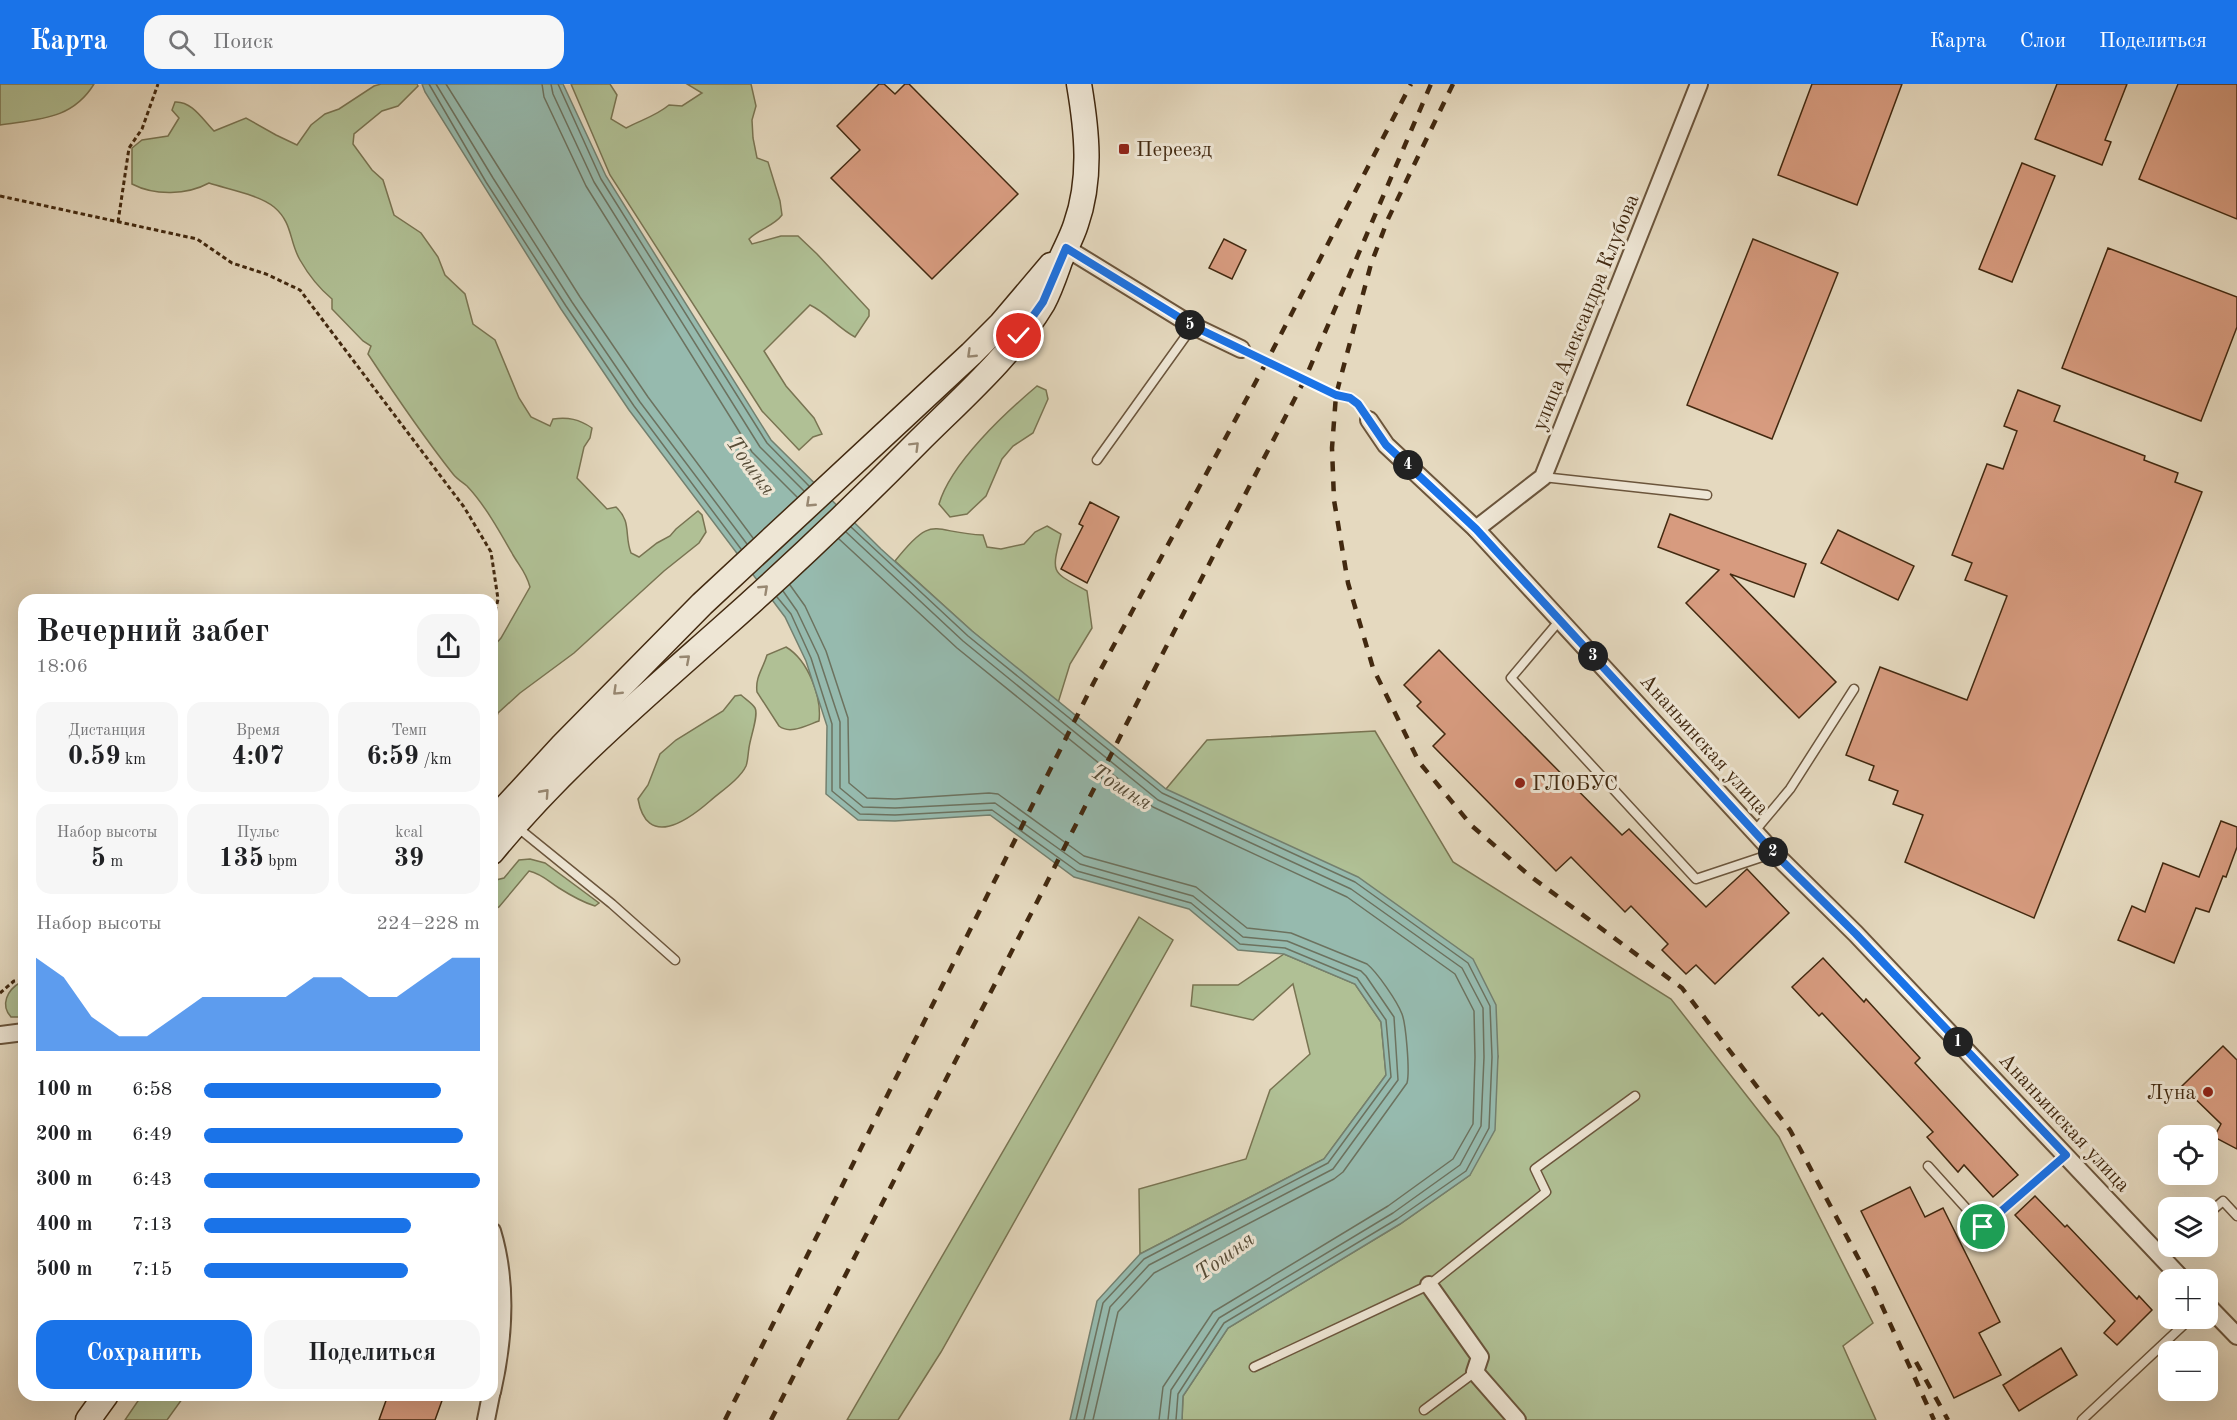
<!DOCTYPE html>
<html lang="ru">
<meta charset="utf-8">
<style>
:root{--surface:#fff;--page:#f6f6f6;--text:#202124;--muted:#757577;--accent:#1a73e8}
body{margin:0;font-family:"Old Standard TT",serif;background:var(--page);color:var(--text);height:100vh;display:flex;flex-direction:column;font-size:22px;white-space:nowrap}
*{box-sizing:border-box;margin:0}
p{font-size:20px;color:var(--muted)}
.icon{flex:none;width:33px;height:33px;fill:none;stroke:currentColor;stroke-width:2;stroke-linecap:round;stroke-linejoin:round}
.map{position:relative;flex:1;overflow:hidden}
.side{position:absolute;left:18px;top:510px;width:480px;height:807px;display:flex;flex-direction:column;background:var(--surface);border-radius:18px;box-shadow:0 6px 24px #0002}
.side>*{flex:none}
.tools{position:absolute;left:2158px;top:1041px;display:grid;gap:12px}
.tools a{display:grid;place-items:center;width:60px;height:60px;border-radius:12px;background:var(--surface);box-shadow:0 6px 24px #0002;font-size:30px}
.pin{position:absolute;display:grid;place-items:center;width:51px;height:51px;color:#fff;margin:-26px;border:3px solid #fff;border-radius:50%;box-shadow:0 2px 6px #0007}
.km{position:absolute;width:30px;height:30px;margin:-15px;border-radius:50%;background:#222;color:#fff;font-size:16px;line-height:30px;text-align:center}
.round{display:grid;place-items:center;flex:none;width:63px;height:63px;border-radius:18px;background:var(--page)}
.headline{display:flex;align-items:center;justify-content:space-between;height:102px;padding:0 18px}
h1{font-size:33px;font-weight:600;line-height:45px}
.stats{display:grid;grid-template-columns:repeat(3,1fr);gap:9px;height:102px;padding:6px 18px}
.stats div{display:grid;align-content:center;border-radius:15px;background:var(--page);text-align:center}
.stats b{font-size:26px;font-weight:600}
.stats small{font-size:16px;font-weight:400}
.stats p{font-size:16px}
.chart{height:168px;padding:12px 18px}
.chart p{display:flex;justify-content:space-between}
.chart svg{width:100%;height:108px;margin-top:6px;fill:var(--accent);opacity:.7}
.action{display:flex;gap:12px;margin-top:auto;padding:12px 18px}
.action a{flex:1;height:69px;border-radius:18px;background:var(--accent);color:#fff;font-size:24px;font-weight:600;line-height:69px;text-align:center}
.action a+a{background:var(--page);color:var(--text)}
ul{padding:0 18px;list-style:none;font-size:20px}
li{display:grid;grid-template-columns:96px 72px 1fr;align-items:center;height:45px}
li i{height:15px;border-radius:8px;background:var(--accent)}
header{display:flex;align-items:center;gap:36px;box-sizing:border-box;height:84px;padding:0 30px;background:var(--accent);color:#fff}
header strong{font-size:28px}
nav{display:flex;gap:33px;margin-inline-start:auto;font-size:21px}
.search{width:420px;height:54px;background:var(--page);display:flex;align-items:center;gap:15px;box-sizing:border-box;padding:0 21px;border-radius:18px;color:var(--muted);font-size:22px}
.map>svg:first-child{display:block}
.green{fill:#b0c095;stroke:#797452;stroke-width:1.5}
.water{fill:#96baae;stroke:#74806f;stroke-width:1.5}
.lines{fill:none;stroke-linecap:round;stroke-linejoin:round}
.shore{stroke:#6c725f;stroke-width:1.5}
.building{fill:#d79b7f;stroke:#422910;stroke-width:1.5}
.lane-casing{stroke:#6b553c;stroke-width:11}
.street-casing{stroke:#6b553c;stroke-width:20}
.secondary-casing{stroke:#422910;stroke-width:27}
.path{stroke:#422910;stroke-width:3;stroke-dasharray:4.5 3;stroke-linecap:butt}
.lane{stroke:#eee6d5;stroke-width:8}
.street{stroke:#eee6d5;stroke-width:16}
.secondary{stroke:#eee6d5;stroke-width:24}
.rail{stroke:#422910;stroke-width:4.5;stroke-dasharray:10 10;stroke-linecap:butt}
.oneway{stroke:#988872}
.route-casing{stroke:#fff;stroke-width:12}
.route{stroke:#1a73e8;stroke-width:8}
.poi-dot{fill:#8f2418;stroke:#eee6d5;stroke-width:2}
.labels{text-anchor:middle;stroke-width:6;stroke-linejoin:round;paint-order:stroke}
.poi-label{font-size:21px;fill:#422910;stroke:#eee6d5;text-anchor:start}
.street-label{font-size:21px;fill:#422910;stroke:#eee6d5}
.water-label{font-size:22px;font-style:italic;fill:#574d38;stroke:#eee6d5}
</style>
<header>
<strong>Карта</strong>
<div class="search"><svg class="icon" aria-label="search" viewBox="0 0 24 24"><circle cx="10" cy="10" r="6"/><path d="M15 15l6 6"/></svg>Поиск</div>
<nav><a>Карта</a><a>Слои</a><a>Поделиться</a></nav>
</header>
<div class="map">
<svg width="2237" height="1336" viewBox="0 0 2237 1336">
<rect width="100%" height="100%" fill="#e5d9bf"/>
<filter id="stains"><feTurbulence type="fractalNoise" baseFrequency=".00333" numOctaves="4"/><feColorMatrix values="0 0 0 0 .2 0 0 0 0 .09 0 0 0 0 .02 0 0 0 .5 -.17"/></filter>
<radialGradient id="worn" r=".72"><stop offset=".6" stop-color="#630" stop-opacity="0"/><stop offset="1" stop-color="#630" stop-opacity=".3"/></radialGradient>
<g class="green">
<path d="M0,0H94C72,36 38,35 0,41Z"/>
<path d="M381,0H417L418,2L398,22L382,27L354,50L353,60L372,86L383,96L394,131L421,149L438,173L445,191L465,210L473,240L495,256L519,314L531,333L550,342L553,335C568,333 579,335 592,344L590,354L584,363L577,394L607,425L616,423C632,438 624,451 631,469L639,473L657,459L670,452L676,445L698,427L702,431L706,448L699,459L664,487L574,569L520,609L498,629L492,647V564L501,554L530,503C526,488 520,483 513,471C500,448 485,421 467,402C462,398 457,395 453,390C423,352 395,311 368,270L371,262L363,257L332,225V215C320,205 308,190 300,176C289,157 293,139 274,123C260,111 227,105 209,99C187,111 155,112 132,100V64L142,56L168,52L179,34L172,26L175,18C192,17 203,36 214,47L246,34L276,51L297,61L311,41L325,30L339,25L374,2Z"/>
<path d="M571,0H610L617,11L611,35L626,44C641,36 656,32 669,21L682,22L702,9L687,0H751L756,22L752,36L753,54L757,74L768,78L780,117L782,131C774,142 759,145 749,155L752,160L781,152H798L817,170L869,226V232L855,253C838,244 827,229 810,221L764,267L786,302L814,334L822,350L813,353L799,366L762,327L610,91Z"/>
<path d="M1037,302L1046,306L1048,315L1033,349L1013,362L1002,375L986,412L967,430L950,433L939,420C951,379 1005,329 1037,302Z"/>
<path d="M1047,442L1061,450C1051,491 1051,487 1087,507L1092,544L1070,580L1058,619L972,547L895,477C934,428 931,449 983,451L987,463L1001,465L1024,460L1035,448Z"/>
<path d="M786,563C808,576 822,613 819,637C807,641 790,651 779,642L757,608C755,593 763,585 767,571Z"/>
<path d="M741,611C745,615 752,619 755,624C759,631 750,654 749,664C748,669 748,677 746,682C740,695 720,708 710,717C687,737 647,765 638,715L648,701L660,670L676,656L723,627L735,612Z"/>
<path d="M1375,647L1453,778L1671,915L1779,1053L1873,1239L1843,1262L1876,1336H1182L1183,1312L1228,1244L1400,1140L1470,1091L1498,972L1166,705L1207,656Z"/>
<path d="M530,775L545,779L599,819L595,822C582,818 570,811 559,804C548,797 542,790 529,787L499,823L492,827V802L496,796L504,794L519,776Z"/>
<path d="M1139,833L1173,856L941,1268L898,1336H847Z"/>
<path d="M1284,870L1355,900L1381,938L1386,991L1324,1075L1140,1170L1139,1105L1246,1075L1270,1006L1310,970L1293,900L1253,936L1191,922L1193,901H1238Z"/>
<path d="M21,898H24V933H11C0,921 7,906 21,898Z"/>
<path d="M142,1311H185L167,1336H125Z"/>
</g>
<path class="water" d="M422,0H563L606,92L771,356L881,465L972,547L1166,705L1358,793L1473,875L1496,921L1498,972L1495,1046L1470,1091L1400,1140L1228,1244L1183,1312L1182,1336H1070L1097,1217L1140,1170L1324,1075L1386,991L1381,938L1355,900L1284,870L1238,866L1189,825L1074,793L990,731L895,737L858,736L826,710L827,642L806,577L785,533L629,326L561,225L425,8Z"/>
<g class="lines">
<g class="shore">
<path d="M429,0L486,98L566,222L634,322L741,465"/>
<path d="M436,0L493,94L572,218L640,318L747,460"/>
<path d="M446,0L580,213L648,313L753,454"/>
<path d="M542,0L544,13L586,102L752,368L797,413"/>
<path d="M551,0L553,10L594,98L760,363L804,407"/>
<path d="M558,0L601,95L767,359L809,402"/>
<path d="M851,443L968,552L1162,709L1355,798L1468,879L1490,922L1492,973L1489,1044L1466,1087L1397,1135L1224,1239L1178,1310L1176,1336"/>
<path d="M846,448L963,557L1158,716L1351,805L1462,884L1483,924L1484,973L1481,1042L1460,1081L1393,1129L1219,1234L1171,1306L1168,1336"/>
<path d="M839,455L957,564L1153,723L1347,813L1455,890L1474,927L1475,973L1473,1040L1453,1075L1388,1122L1213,1228L1163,1303L1159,1336"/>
<path d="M790,501L805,522L826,567L848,634L849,699L867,714L895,715L989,709L998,710L1084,772L1196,803L1247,844L1291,849L1367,880C1377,888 1397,917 1402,930C1406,940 1410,988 1407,999L1343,1088L1334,1095L1154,1189L1118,1228L1093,1336"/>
<path d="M783,507L797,527L818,571L840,638V704L863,723L895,724L995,719L1080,780L1193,812L1243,853L1287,857L1361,887L1366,892L1394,933L1398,996L1333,1085L1149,1181L1110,1223L1084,1336"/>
<path d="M777,513L791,530L811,574L832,640V707L860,730L895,731L992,726L1077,787L1191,819L1240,860L1285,864L1357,894L1386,936L1391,993L1328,1079L1144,1175L1103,1219L1076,1336"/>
</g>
</g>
<g class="building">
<path d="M879,0H884L895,10L905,0H909L1018,110L932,195L831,94L860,66L837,42Z"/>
<path d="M1812,0H1902L1857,121L1778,91Z"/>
<path d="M2057,0H2127L2105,56L2111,58L2102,81L2035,55Z"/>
<path d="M2178,0H2237V135L2139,95Z"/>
<path d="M2022,79L2055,92L2012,198L1979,185Z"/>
<path d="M1224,155L1246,166L1232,195L1209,184Z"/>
<path d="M1753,155L1838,189L1772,355L1687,321Z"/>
<path d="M2108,164L2237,213V243L2201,337L2062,284Z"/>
<path d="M2018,306L2060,322L2054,337L2145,372L2144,376L2178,389L2175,398L2202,408L2034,834L1905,778L1923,731L1893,720L1898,707L1869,696L1874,682L1846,671L1880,583L1967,616L2007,512L1965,496L1972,479L1952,471L1987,380L2003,385L2017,347L2004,342Z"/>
<path d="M1090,418L1119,433L1087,499L1061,485L1083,442L1079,440Z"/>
<path d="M1670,430L1806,480L1794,513L1730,490L1836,598L1799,634L1686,519L1719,486L1658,463Z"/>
<path d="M1838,446L1914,482L1898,516L1821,479Z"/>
<path d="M1439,566L1622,751L1629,745L1706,823L1747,785L1789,829L1715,900L1696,881L1686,890L1662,866L1668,860L1631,822L1625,828L1571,773L1556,787L1433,662L1445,650L1417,622L1421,618L1404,601Z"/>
<path d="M2221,737L2237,743V763L2226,793L2223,792L2209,828L2196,824L2174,879L2118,856L2132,822L2145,828L2163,779L2199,793Z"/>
<path d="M1823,874L1864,918L1866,915L1920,974L1915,979L2018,1091L1993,1113L1964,1081L1958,1088L1927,1053L1933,1048L1822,929L1819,932L1792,903Z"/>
<path d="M2223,962L2237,976V1065L2214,1053L2221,1040L2182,1002Z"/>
<path d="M1910,1103L1925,1133L1943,1124L2000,1238L1979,1249L2001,1291L1954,1314L1861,1127Z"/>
<path d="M2035,1112L2065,1143L2067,1141L2137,1215L2139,1212L2152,1226L2117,1261L2104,1249L2115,1237L2015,1131Z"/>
<path d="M2061,1264L2077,1291L2019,1327L2003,1301Z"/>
<path d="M388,1311H444L435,1336H379Z"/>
</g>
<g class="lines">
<defs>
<g id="lane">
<path d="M1097,376L1193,242"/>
<path d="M1543,393L1707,411"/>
<path d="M1560,536L1511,594L1696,795L1774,769"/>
<path d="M517,743L612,820L675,876"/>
<path d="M1754,748L1790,705L1854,605"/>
<path d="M1928,1082L1983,1143L2066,1071"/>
<path d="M2208,1130L2223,1117L2237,1132"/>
<path d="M2160,1172L2170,1162"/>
<path d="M1254,1283L1429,1201L1546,1108L1535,1085L1635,1012"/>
<path d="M1424,1326L1475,1288"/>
<path d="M2082,1336L2191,1234"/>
</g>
<g id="street">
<path d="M1066,164L1193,242L1241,265"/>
<path d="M1369,336L1386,361L1476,445L1774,769L1856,850L2183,1196"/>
<path d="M1476,445L1543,393L1699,0"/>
<path d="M0,951L24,948"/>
<path d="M492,1147C508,1200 504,1255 492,1308"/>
<path d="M1429,1201L1480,1273L1475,1288L1517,1336"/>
<path d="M2208,1222L2237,1252"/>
<path d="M486,1336L491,1311"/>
</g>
<g id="secondary">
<path d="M492,738L563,661L702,520L971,270L1001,240L1051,181"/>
<path d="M492,768C559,686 640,617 720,546C788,486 854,423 918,358C960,316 1012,271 1043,219C1050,206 1055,191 1060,177C1065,165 1072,153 1076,140C1092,94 1087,47 1079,0"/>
<path d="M88,1336L106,1311"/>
</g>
</defs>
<use href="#lane" class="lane-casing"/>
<use href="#street" class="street-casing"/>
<use href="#secondary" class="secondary-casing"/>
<g class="path">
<path d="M0,112L197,155L232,179L266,190L300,206L464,423L491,468L498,515L492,544"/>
<path d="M118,138L129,64L142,45L158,0"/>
<path d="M1256,272L1336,311L1350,313L1360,322"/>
<path d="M0,909L14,897L24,896"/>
</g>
<use href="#lane" class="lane"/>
<use href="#street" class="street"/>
<use href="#secondary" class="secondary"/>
<g class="rail">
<path d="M1453,0L1388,135L1371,180L1336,311L1332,364L1334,416L1348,499L1373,584L1419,678L1472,742L1530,792L1682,904L1790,1046L1872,1200L1934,1336"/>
<path d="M1916,1278L1948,1336"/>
<path d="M725,1336L1094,598L1267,277L1411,0"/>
<path d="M771,1336L1037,818L1137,619L1305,295L1431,0"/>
</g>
</g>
<defs><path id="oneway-chevron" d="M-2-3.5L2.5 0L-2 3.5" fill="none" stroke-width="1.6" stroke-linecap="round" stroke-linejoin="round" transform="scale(1.5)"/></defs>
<g class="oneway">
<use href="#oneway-chevron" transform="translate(971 270) rotate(136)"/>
<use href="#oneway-chevron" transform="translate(915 362) rotate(-45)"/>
<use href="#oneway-chevron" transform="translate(810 419) rotate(137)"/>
<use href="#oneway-chevron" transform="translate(764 505) rotate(-43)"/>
<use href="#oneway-chevron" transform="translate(686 575) rotate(-41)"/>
<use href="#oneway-chevron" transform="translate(617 607) rotate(136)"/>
<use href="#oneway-chevron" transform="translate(545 709) rotate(-48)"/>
</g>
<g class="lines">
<defs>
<path id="route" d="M1019,252L1043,218L1066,164L1193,242L1336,311L1350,314L1358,320L1386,361L1476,445L1774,769L1856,850L2066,1071L1983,1143"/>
</defs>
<use href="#route" class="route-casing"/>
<use href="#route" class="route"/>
</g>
<g class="poi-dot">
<rect x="1118" y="59" width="12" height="12" rx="3"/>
<circle cx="1520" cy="699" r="6"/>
<circle cx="2208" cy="1008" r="6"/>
</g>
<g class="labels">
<g class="poi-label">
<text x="1136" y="72">Переезд</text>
<text x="1532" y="706">ГЛОБУС</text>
<text x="2196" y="1015" text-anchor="end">Луна</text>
</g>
<g class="street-label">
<text transform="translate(1585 228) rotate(-68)" y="7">улица Александра Клубова</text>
<text transform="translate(1705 660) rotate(48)" y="7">Ананьинская улица</text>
<text transform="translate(2065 1038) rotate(47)" y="7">Ананьинская улица</text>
</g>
<g class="water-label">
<text transform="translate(752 381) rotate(54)" y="8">Тошня</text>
<text transform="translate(1122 702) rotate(32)" y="8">Тошня</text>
<text transform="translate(1224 1171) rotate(-36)" y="8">Тошня</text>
</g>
</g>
<rect width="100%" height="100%" filter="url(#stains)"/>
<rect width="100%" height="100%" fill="url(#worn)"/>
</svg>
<div class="tools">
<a><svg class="icon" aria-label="locate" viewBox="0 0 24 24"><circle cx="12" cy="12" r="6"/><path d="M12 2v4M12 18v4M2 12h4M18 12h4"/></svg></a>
<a><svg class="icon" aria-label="layers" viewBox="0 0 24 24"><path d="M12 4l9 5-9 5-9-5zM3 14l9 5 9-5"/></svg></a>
<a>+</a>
<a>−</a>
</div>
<div class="pin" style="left:1983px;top:1143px;background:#1e9e55"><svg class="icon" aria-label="arrive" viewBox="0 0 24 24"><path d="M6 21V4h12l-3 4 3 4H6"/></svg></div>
<div class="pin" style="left:1019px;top:252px;background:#d93025"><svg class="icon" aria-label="check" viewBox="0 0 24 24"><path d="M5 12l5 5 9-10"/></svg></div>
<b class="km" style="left:1958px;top:958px">1</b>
<b class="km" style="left:1773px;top:768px">2</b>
<b class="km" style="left:1593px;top:572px">3</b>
<b class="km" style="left:1408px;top:381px">4</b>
<b class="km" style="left:1190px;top:241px">5</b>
<section class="side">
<div class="headline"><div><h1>Вечерний забег</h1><p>18:06</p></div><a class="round"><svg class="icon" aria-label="share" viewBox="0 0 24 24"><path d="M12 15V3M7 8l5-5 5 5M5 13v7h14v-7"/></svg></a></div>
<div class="stats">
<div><p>Дистанция</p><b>0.59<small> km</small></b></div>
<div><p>Время</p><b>4:07</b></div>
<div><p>Темп</p><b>6:59<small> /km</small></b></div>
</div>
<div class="stats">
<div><p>Набор высоты</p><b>5<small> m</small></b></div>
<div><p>Пульс</p><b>135<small> bpm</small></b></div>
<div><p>kcal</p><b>39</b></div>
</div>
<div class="chart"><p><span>Набор высоты</span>224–228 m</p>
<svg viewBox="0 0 160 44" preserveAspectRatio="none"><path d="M0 44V6L10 14L20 30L30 38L40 38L50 30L60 22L70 22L80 22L90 22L100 14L110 14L120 22L130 22L140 14L150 6L160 6V44z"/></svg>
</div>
<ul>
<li><b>100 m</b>6:58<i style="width:86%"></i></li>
<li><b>200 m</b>6:49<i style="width:94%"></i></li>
<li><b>300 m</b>6:43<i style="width:100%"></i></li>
<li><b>400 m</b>7:13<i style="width:75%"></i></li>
<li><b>500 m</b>7:15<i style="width:74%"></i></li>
</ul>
<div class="action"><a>Сохранить</a><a>Поделиться</a></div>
</section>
</div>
